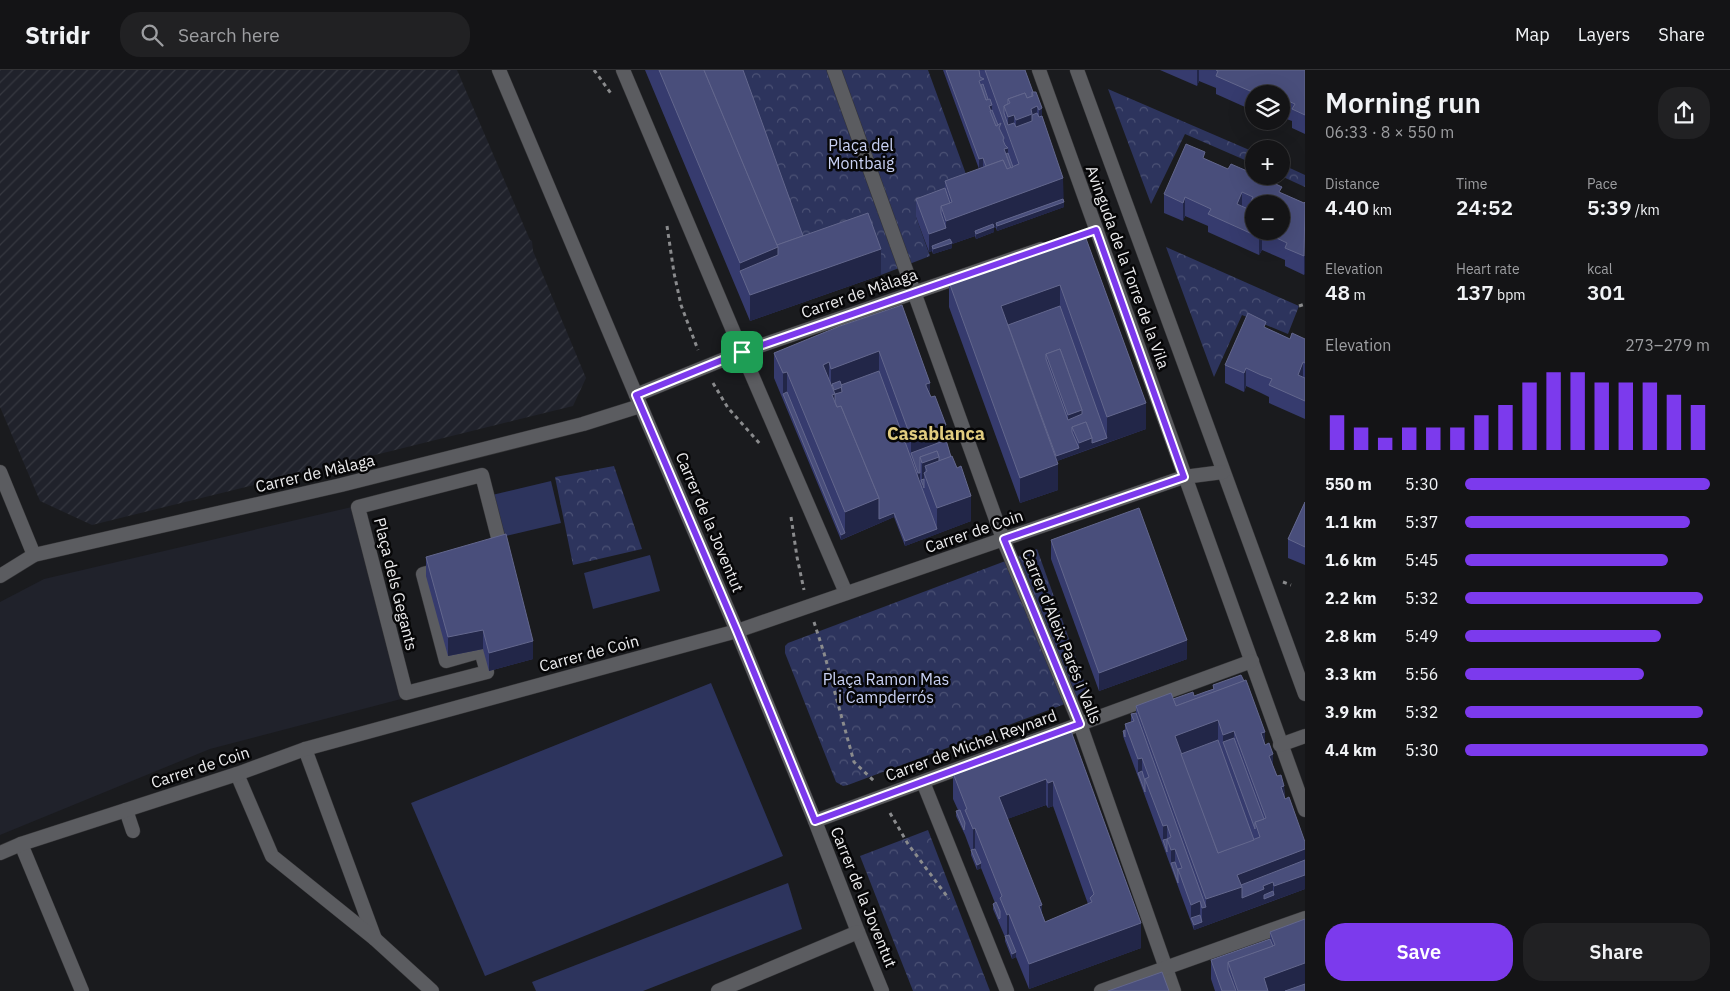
<!DOCTYPE html>
<meta charset="utf-8">
<style>
:root{--surface:#141416;--page:#212123;--text:#f1f3f6;--muted:#9d9ea1;--line:#333335;--accent:#7c3aed}
body{margin:0;font-family:"IBM Plex Sans",sans-serif;background:var(--page);color:var(--text);height:100vh;display:flex;flex-direction:column;font-size:19px;white-space:nowrap}
*{box-sizing:border-box;margin:0}
p{font-size:16px;color:var(--muted)}
.icon{flex:none;width:28px;height:28px;fill:none;stroke:currentColor;stroke-width:2;stroke-linecap:round;stroke-linejoin:round}
.map{position:relative;flex:1;overflow:hidden}
.sheet{display:flex;flex-direction:column;background:var(--surface);width:425px}
.sheet>*{flex:none}
.controls{position:absolute;left:1245px;top:15px;display:grid;gap:10px}
.controls a{display:grid;place-items:center;width:45px;height:45px;border-radius:50%;background:var(--surface);box-shadow:0 5px 20px #0002,0 0 0 1px var(--line);font-size:25px}
.pin{position:absolute;display:grid;place-items:center;width:42px;height:42px;color:#fff;margin:-21px;border-radius:10px;box-shadow:0 2px 8px #0006}
.round{display:grid;place-items:center;flex:none;width:52px;height:52px;border-radius:20px;background:var(--page)}
.headline{display:flex;align-items:center;justify-content:space-between;height:85px;padding:0 20px}
h1{font-size:28px;font-weight:600;line-height:38px}
.stats{display:grid;grid-template-columns:repeat(3,1fr);gap:8px;height:85px;padding:5px 20px}
.stats div{display:grid;align-content:center}
.stats b{font-size:21px;font-weight:600}
.stats small{font-size:14px;font-weight:400}
.stats p{font-size:14px}
.chart{height:140px;padding:10px 20px}
.chart p{display:flex;justify-content:space-between}
.chart svg{width:100%;height:90px;margin-top:5px;stroke:var(--accent);stroke-width:6}
.action{display:flex;gap:10px;margin-top:auto;padding:10px 20px}
.action a{flex:1;height:58px;border-radius:20px;background:var(--accent);color:#fff;font-size:20px;font-weight:600;line-height:58px;text-align:center}
.action a+a{background:var(--page);color:var(--text)}
ul{padding:0 20px;list-style:none;font-size:16px}
li{display:grid;grid-template-columns:80px 60px 1fr;align-items:center;height:38px}
li i{height:12px;border-radius:6px;background:var(--accent)}
header{display:flex;align-items:center;gap:30px;box-sizing:border-box;height:70px;padding:0 25px;background:var(--surface);border-bottom:1px solid var(--line)}
header strong{font-size:24px}
nav{display:flex;gap:28px;margin-inline-start:auto;font-size:18px}
.search{width:350px;height:45px;background:var(--page);display:flex;align-items:center;gap:12px;box-sizing:border-box;padding:0 18px;border-radius:20px;color:var(--muted);font-size:19px}
main{display:flex;flex:1;min-height:0}
.map>svg:first-child{display:block}
.built{fill:#20222b}
.industrial{fill:url(#industrial-furrows)}
.grass{fill:#2d345d}
.forest{fill:url(#forest-crowns)}
.lines{fill:none;stroke-linecap:round;stroke-linejoin:round}
.pedestrian-casing{stroke:#343436;stroke-width:15}
.minor-casing{stroke:#343436;stroke-width:15}
.path{stroke:#8a8b8d;stroke-width:3;stroke-dasharray:4 4;stroke-linecap:butt}
.pedestrian{stroke:#5b5c60;stroke-width:14}
.minor{stroke:#5b5c60;stroke-width:14}
.wall{fill:#363b6e;fill-rule:evenodd}
.shaded-wall{fill:#222648;fill-rule:evenodd}
.building{fill:#494e7b;stroke:#63678d;fill-rule:evenodd}
.route-casing{stroke:#fff;stroke-width:10}
.route{stroke:#7c3aed;stroke-width:6}
.labels{text-anchor:middle;stroke-width:5;stroke-linejoin:round;paint-order:stroke}
.park-label{font-size:16px;fill:#c9d1f4;stroke:#060607}
.street-label{font-size:16px;fill:#ececee;stroke:#060607}
.neighbourhood-label{font-size:18px;font-weight:bold;fill:#e1cc7f;stroke:#060607}
</style>
<header>
<strong>Stridr</strong>
<div class="search"><svg class="icon" aria-label="search" viewBox="0 0 24 24"><circle cx="10" cy="10" r="6"/><path d="M15 15l6 6"/></svg>Search here</div>
<nav><a>Map</a><a>Layers</a><a>Share</a></nav>
</header>
<main>
<div class="map">
<svg width="1305" height="921" viewBox="0 0 1305 921">
<defs>
<pattern id="industrial-furrows" width="10" height="10" patternUnits="userSpaceOnUse" patternTransform="scale(1.25)"><rect width="10" height="10" fill="#20222b"/><path d="M-1 1l2-2M0 10L10 0M9 11l2-2" fill="none" stroke="#363840"/></pattern>
<pattern id="forest-crowns" width="20" height="18" patternUnits="userSpaceOnUse" patternTransform="scale(1.25)"><rect width="20" height="18" fill="#2d345d"/><path d="M2 6a3 3 0 1 1 6 0M12 15a3 3 0 1 1 6 0" fill="none" stroke="#4c5275"/></pattern>
</defs>
<rect width="100%" height="100%" fill="#1a1b1e"/>
<path class="built" d="M356,436L405,628L210,679L0,765V532L44,509Z"/>
<path class="industrial" d="M0,0H457L530,170L532,171L533,181L586,308L573,336L92,455L40,431L0,337Z"/>
<g class="grass">
<path d="M551,411L561,453L502,467L492,425Z"/>
<path d="M650,485L660,521L593,539L584,503Z"/>
<path d="M711,613L783,786L485,906L411,733Z"/>
<path d="M788,813L802,859L643,921H536L532,912Z"/>
</g>
<g class="forest">
<path d="M741,0H928L974,126L916,147L930,186L881,205L868,169L809,190Z"/>
<path d="M1108,19L1254,82V94L1185,64L1151,134Z"/>
<path d="M1281,94L1305,105V117L1281,106Z"/>
<path d="M1166,177L1299,236L1288,264L1242,245L1214,307Z"/>
<path d="M614,396L642,479L573,495L555,407Z"/>
<path d="M1037,479L1089,625L848,715L843,716L836,712L785,583V576L788,573Z"/>
<path d="M928,760L990,921H913L860,786Z"/>
</g>
<g class="lines">
<defs>
<g id="pedestrian">
<path d="M834,0L1003,469L1080,654L1174,921"/>
<path d="M482,405L502,483L423,504L446,591L481,581L487,602L406,623L358,437Z"/>
</g>
<g id="minor">
<path d="M499,0L636,325L737,561L815,751L858,862L882,921"/>
<path d="M623,0L742,282L846,523"/>
<path d="M1039,0L1305,740"/>
<path d="M1077,0L1305,624"/>
<path d="M636,325L742,282L1041,179"/>
<path d="M0,402L34,485"/>
<path d="M0,506L34,485L341,415L583,354L640,336"/>
<path d="M1280,675L1305,666"/>
<path d="M305,679L375,869"/>
<path d="M237,704L272,786L375,869L432,921"/>
<path d="M923,712L1007,921"/>
<path d="M126,740L133,761"/>
<path d="M815,751L1252,591"/>
<path d="M21,774L82,921"/>
<path d="M0,783L21,774L237,704L305,679L737,561L1184,407L1223,402"/>
<path d="M718,921L858,862"/>
<path d="M1101,921L1305,848"/>
</g>
</defs>
<use href="#pedestrian" class="pedestrian-casing"/>
<use href="#minor" class="minor-casing"/>
<g class="path">
<path d="M594,0L612,25"/>
<path d="M667,156L674,203L681,235L698,280"/>
<path d="M1299,236L1305,234"/>
<path d="M713,313L728,338L761,375"/>
<path d="M791,447L797,487L804,520"/>
<path d="M1283,512L1291,515"/>
<path d="M814,552L824,583L854,692L874,711"/>
<path d="M890,743L908,774L949,829"/>
</g>
<use href="#pedestrian" class="pedestrian"/>
<use href="#minor" class="minor"/>
</g>
<g class="wall">
<path d="M645,0H743L803,166L881,205L750,251Z"/>
<path d="M943,0H1025L1042,46L1063,130L1064,137L997,161L996,158H994V162L976,169L975,166L952,174V178L933,184L932,181L929,182L916,147V129L945,118V111L979,99Z"/>
<path d="M1160,0H1305V64L1292,58V51L1281,47V24H1254V41L1216,24V18L1199,11L1197,16Z"/>
<path d="M1205,89L1304,133L1305,132L1304,205L1285,196V190L1262,180L1259,185L1208,162V156L1185,146L1183,151L1164,143V124Z"/>
<path d="M1084,163L1146,359L1057,391L1058,420L1020,433L949,237V212Z"/>
<path d="M902,235L930,327L946,370L971,451L905,476L894,447L841,470L774,308V283Z"/>
<path d="M1266,258L1290,269H1305V349L1269,333V327L1261,323L1246,316L1244,322L1225,313V295Z"/>
<path d="M1305,432V495L1288,488V469Z"/>
<path d="M1051,470L1187,589L1099,621L1051,489Z"/>
<path d="M426,487L533,589L489,601L483,579L448,586L426,506Z"/>
<path d="M1213,615L1265,662V675L1277,706L1284,716L1285,729L1305,819L1194,860L1123,666V661L1125,660V654L1131,652V644L1136,643V636L1194,626L1213,619Z"/>
<path d="M1071,661L1141,878L1029,919L1016,887L1012,889L1005,871V867L993,839V834L995,833L981,798L977,800L971,785V781L965,765L956,746V741L958,740L953,729V703ZM1046,735L1048,738L1053,736L1088,834L1045,852L1007,749Z"/>
<path d="M1270,862L1305,921H1215L1211,909V890L1270,869Z"/>
</g>
<g class="shaded-wall">
<path d="M1197,0H1199V11L1197,16Z"/>
<path d="M992,35V45L986,40L990,36Z"/>
<path d="M1037,36V69L1016,83V50L1014,45V78L1008,64V47Z"/>
<path d="M1042,38V71L1039,72V40Z"/>
<path d="M1008,78V88L1004,79Z"/>
<path d="M983,88V97L979,99V89Z"/>
<path d="M1063,108L1064,137L997,161V156L996,153V158H994V162L976,169V164L975,161V166L952,174V178L933,184V179L932,176V181L929,182V164L946,158V151Z"/>
<path d="M1242,122V140L1237,134Z"/>
<path d="M1185,127V146L1183,151V133Z"/>
<path d="M1262,161V180L1259,185V167Z"/>
<path d="M778,177V200L740,201V193Z"/>
<path d="M881,179V205L750,251V225Z"/>
<path d="M1305,185V204L1304,205V186Z"/>
<path d="M1060,215V241L1003,261L1001,236Z"/>
<path d="M879,281V306L842,327L835,349L832,325L834,320L832,314V324H831V299Z"/>
<path d="M829,292V318L823,295Z"/>
<path d="M1303,292V311L1298,305Z"/>
<path d="M1246,298V316L1244,322V303Z"/>
<path d="M787,302V327L783,324V303Z"/>
<path d="M930,313V338L926,314Z"/>
<path d="M1146,333V359L1092,378V373L1107,368V347Z"/>
<path d="M1082,340V349L1068,354V345Z"/>
<path d="M946,355V380L911,383V368Z"/>
<path d="M1092,368V378L1049,394V389L1079,378V373Z"/>
<path d="M939,387V406L927,401L925,396V406L924,403V418L922,415V393Z"/>
<path d="M1058,394V420L1020,433V408Z"/>
<path d="M918,403H920V412L918,413Z"/>
<path d="M971,426V451L937,464V438Z"/>
<path d="M879,428L894,443V447L845,468V442Z"/>
<path d="M937,459V464L905,476V471Z"/>
<path d="M845,463V468L841,470V465Z"/>
<path d="M483,560V579L448,586V567Z"/>
<path d="M1187,570V589L1099,621V603Z"/>
<path d="M533,571V589L489,601V583Z"/>
<path d="M1218,650V675L1176,691L1175,666Z"/>
<path d="M1234,661V686L1223,672V690V665Z"/>
<path d="M1265,662V687L1261,663Z"/>
<path d="M1273,684V710L1269,686Z"/>
<path d="M1142,688V706L1138,703V689Z"/>
<path d="M1046,709V735L999,752V727Z"/>
<path d="M1053,711V736L1048,738V713Z"/>
<path d="M1284,716V741L1281,717Z"/>
<path d="M1167,755V774L1163,770V756Z"/>
<path d="M975,758V784L973,785V759Z"/>
<path d="M1175,779V797L1171,793V780Z"/>
<path d="M1305,779V819L1264,834V829V834L1194,860V855L1202,852V838L1206,837V829L1237,805ZM1273,812L1274,816V825L1273,826Z"/>
<path d="M981,793V798L977,800V795Z"/>
<path d="M1200,831V850L1191,848V835Z"/>
<path d="M1042,835V860L1039,836Z"/>
<path d="M1009,844V869L1007,870V845Z"/>
<path d="M1141,853V878L1029,919V894Z"/>
<path d="M1016,882V887L1012,889V884Z"/>
<path d="M1305,893V919L1298,921H1264V908Z"/>
</g>
<g class="building">
<path d="M659,0H704L778,177L740,193Z"/>
<path d="M704,0H743L803,166L777,175Z"/>
<path d="M946,0H979L980,7L984,9L979,11L986,30L990,29L992,35L989,36L996,56L1001,53L999,58L1004,68L1003,70L1005,75L1008,78L1004,79L1011,98L1007,99L1003,90L986,96L983,88L979,89Z"/>
<path d="M985,0H1025L1033,22H1032V26L1027,28L1025,23L1008,29V34L1004,36V43L1008,55L1014,53L1016,57L1032,51V45L1037,43L1039,47L1042,46L1063,108L946,151L941,136L952,132L945,111L1003,90L1007,99L1019,94Z"/>
<path d="M1216,0H1305V45L1292,39L1295,34L1281,28V24H1271L1269,23V24H1257L1216,6L1218,1Z"/>
<path d="M983,14L988,29L986,30L981,15Z"/>
<path d="M1032,22H1036L1042,38L1039,40L1037,36L1031,39L1032,44L1016,50L1014,45L1008,47L1004,36L1010,33L1008,29L1025,23L1027,28L1033,26Z"/>
<path d="M992,40L998,55L996,56L990,41Z"/>
<path d="M1186,74L1205,82L1203,88L1228,99L1231,94L1254,104V106H1259L1282,117L1279,122L1304,133L1305,132L1304,186L1285,178L1287,173L1262,161H1281V134H1254V161H1262L1259,167L1208,144L1211,139L1185,127L1183,133L1164,124ZM1242,122L1253,127L1248,139L1237,134Z"/>
<path d="M1008,83L1013,97L1011,98L1006,84Z"/>
<path d="M945,118L950,133L941,136V143L946,158L929,164L916,129Z"/>
<path d="M1063,129L1064,132L997,156L996,153Z"/>
<path d="M868,143L881,179L750,225L740,201L778,185V177L777,175Z"/>
<path d="M993,154L994,157L976,164L975,161Z"/>
<path d="M1084,163L1146,333L1107,347L1060,215L1001,236L1058,394L1020,408L949,212Z"/>
<path d="M950,169L952,173L933,179L932,176Z"/>
<path d="M902,235L930,313L926,314V316L931,327L935,326L946,355L911,368L879,281L831,299L829,292L823,295L835,324L832,325L837,337L841,336L879,428L845,442L787,302L783,303L774,283L840,256Z"/>
<path d="M1060,236L1107,368L1092,373V368L1086,352L1072,357V362L1079,378L1056,386L1008,255ZM1060,279L1082,340V344L1068,350L1046,289V284Z"/>
<path d="M1248,243L1266,252L1264,257L1290,269L1292,263L1305,269V293L1303,292L1298,305L1305,308V331L1269,315L1272,309L1261,305L1246,298L1244,303L1225,295Z"/>
<path d="M1060,279L1082,340L1068,345L1046,284Z"/>
<path d="M879,301L937,459L905,471L894,443L879,449V428L841,336L837,337L835,332V324L842,322L841,315Z"/>
<path d="M840,311L842,317L834,320L832,314Z"/>
<path d="M787,322L845,463L841,465L783,324Z"/>
<path d="M1086,352L1092,368L1079,373L1072,357Z"/>
<path d="M946,370L951,387L939,391V387L937,381L920,387V403H918L911,383Z"/>
<path d="M937,381L939,387L922,393L920,387Z"/>
<path d="M952,386L957,398L961,396L971,426L937,438L924,403L927,401L925,396Z"/>
<path d="M924,409V418L921,410Z"/>
<path d="M1305,432V477L1288,469Z"/>
<path d="M1139,438L1187,570L1099,603L1051,470Z"/>
<path d="M506,464L533,571L489,583L483,560L448,567L426,487Z"/>
<path d="M1241,605L1244,611L1176,636L1173,629L1193,622L1194,626L1205,622L1214,619L1213,615Z"/>
<path d="M1246,610L1265,662L1261,663L1265,675L1269,673L1273,684L1269,686L1277,706L1281,705L1284,716L1281,717L1285,729L1289,727L1305,772V779L1237,805L1242,817L1206,829L1136,636L1171,623L1176,636ZM1218,650L1223,665L1234,661L1266,748L1255,752L1260,767L1218,783L1175,666Z"/>
<path d="M1136,643L1206,837L1202,838L1200,831L1191,835L1178,799L1182,798L1175,779L1171,780L1167,769L1171,767L1167,755L1163,756L1145,709L1149,707L1142,688L1138,689L1125,654L1134,651L1131,644Z"/>
<path d="M1125,660V667L1123,661Z"/>
<path d="M1071,661L1141,853L1029,894L1009,844L1007,845L1000,828L1002,826L975,758L973,759L965,740L967,739L953,703ZM1046,709L1048,713L1053,711L1094,824L1090,828L1092,832L1045,852L1039,836L1042,835L999,727Z"/>
<path d="M1234,668L1264,749L1255,752V759L1223,672Z"/>
<path d="M1218,670L1254,770L1218,783L1181,684Z"/>
<path d="M1142,701L1145,711V722L1138,703Z"/>
<path d="M960,740L965,753L964,760L956,741Z"/>
<path d="M1167,769V782L1163,770Z"/>
<path d="M975,779L981,793L977,795L971,780Z"/>
<path d="M1305,790V805L1274,816L1273,812L1263,816L1264,819L1242,828V817L1241,815Z"/>
<path d="M1175,792L1178,801V813L1171,793Z"/>
<path d="M1273,821L1274,825L1264,829V825Z"/>
<path d="M996,832L1000,841V848L999,849L993,834Z"/>
<path d="M1200,845L1202,852L1194,855L1191,848Z"/>
<path d="M1305,849V893L1264,908L1268,921H1238L1228,892L1275,875L1270,862Z"/>
<path d="M1009,865L1016,882L1012,884L1005,866Z"/>
<path d="M1270,869L1273,876L1228,892V900L1236,921H1222L1211,890Z"/>
<path d="M1162,902L1169,921H1108Z"/>
<path d="M1305,914V921H1285Z"/>
</g>
<g class="lines">
<defs>
<path id="route" d="M1096,160L1184,407L1004,469L1080,654L815,751L737,561L636,325L742,282Z"/>
</defs>
<use href="#route" class="route-casing"/>
<use href="#route" class="route"/>
</g>
<g class="labels">
<g class="park-label">
<text x="861" y="81">Plaça del<tspan x="861" dy="18">Montbaig</tspan></text>
<text x="886" y="615">Plaça Ramon Mas<tspan x="886" dy="18">i Campderrós</tspan></text>
</g>
<g class="street-label">
<text transform="translate(1128 197) rotate(70)" y="6">Avinguda de la Torre de la Vila</text>
<text transform="translate(859 223) rotate(-19)" y="6">Carrer de Màlaga</text>
<text transform="translate(315 403) rotate(-13)" y="6">Carrer de Màlaga</text>
<text transform="translate(710 452) rotate(67)" y="6">Carrer de la Joventut</text>
<text transform="translate(974 461) rotate(-19)" y="6">Carrer de Coin</text>
<text transform="translate(396 514) rotate(76)" y="6">Plaça dels Gegants</text>
<text transform="translate(1062 566) rotate(68)" y="6">Carrer d'Aleix Parés i Valls</text>
<text transform="translate(589 583) rotate(-15)" y="6">Carrer de Coin</text>
<text transform="translate(971 675) rotate(-20)" y="6">Carrer de Michel Reynard</text>
<text transform="translate(200 697) rotate(-18)" y="6">Carrer de Coin</text>
<text transform="translate(864 827) rotate(68)" y="6">Carrer de la Joventut</text>
</g>
<g class="neighbourhood-label">
<text x="936" y="370">Casablanca</text>
</g>
</g>
</svg>
<div class="controls">
<a><svg class="icon" aria-label="layers" viewBox="0 0 24 24"><path d="M12 4l9 5-9 5-9-5zM3 14l9 5 9-5"/></svg></a>
<a>+</a>
<a>−</a>
</div>
<div class="pin" style="left:742px;top:282px;background:#1e9e55"><svg class="icon" aria-label="arrive" viewBox="0 0 24 24"><path d="M6 21V4h12l-3 4 3 4H6"/></svg></div>
</div>
<section class="sheet">
<div class="headline"><div><h1>Morning run</h1><p>06:33 · 8 × 550 m</p></div><a class="round"><svg class="icon" aria-label="share" viewBox="0 0 24 24"><path d="M12 15V3M7 8l5-5 5 5M5 13v7h14v-7"/></svg></a></div>
<div class="stats">
<div><p>Distance</p><b>4.40<small> km</small></b></div>
<div><p>Time</p><b>24:52</b></div>
<div><p>Pace</p><b>5:39<small> /km</small></b></div>
</div>
<div class="stats">
<div><p>Elevation</p><b>48<small> m</small></b></div>
<div><p>Heart rate</p><b>137<small> bpm</small></b></div>
<div><p>kcal</p><b>301</b></div>
</div>
<div class="chart"><p><span>Elevation</span>273–279 m</p>
<svg viewBox="0 0 160 44" preserveAspectRatio="none"><path d="M5 44V27M15 44V33M25 44V38M35 44V33M45 44V33M55 44V33M65 44V27M75 44V22M85 44V11M95 44V6M105 44V6M115 44V11M125 44V11M135 44V11M145 44V17M155 44V22"/></svg>
</div>
<ul>
<li><b>550 m</b>5:30<i style="width:100%"></i></li>
<li><b>1.1 km</b>5:37<i style="width:92%"></i></li>
<li><b>1.6 km</b>5:45<i style="width:83%"></i></li>
<li><b>2.2 km</b>5:32<i style="width:97%"></i></li>
<li><b>2.8 km</b>5:49<i style="width:80%"></i></li>
<li><b>3.3 km</b>5:56<i style="width:73%"></i></li>
<li><b>3.9 km</b>5:32<i style="width:97%"></i></li>
<li><b>4.4 km</b>5:30<i style="width:99%"></i></li>
</ul>
<div class="action"><a>Save</a><a>Share</a></div>
</section>
</main>
